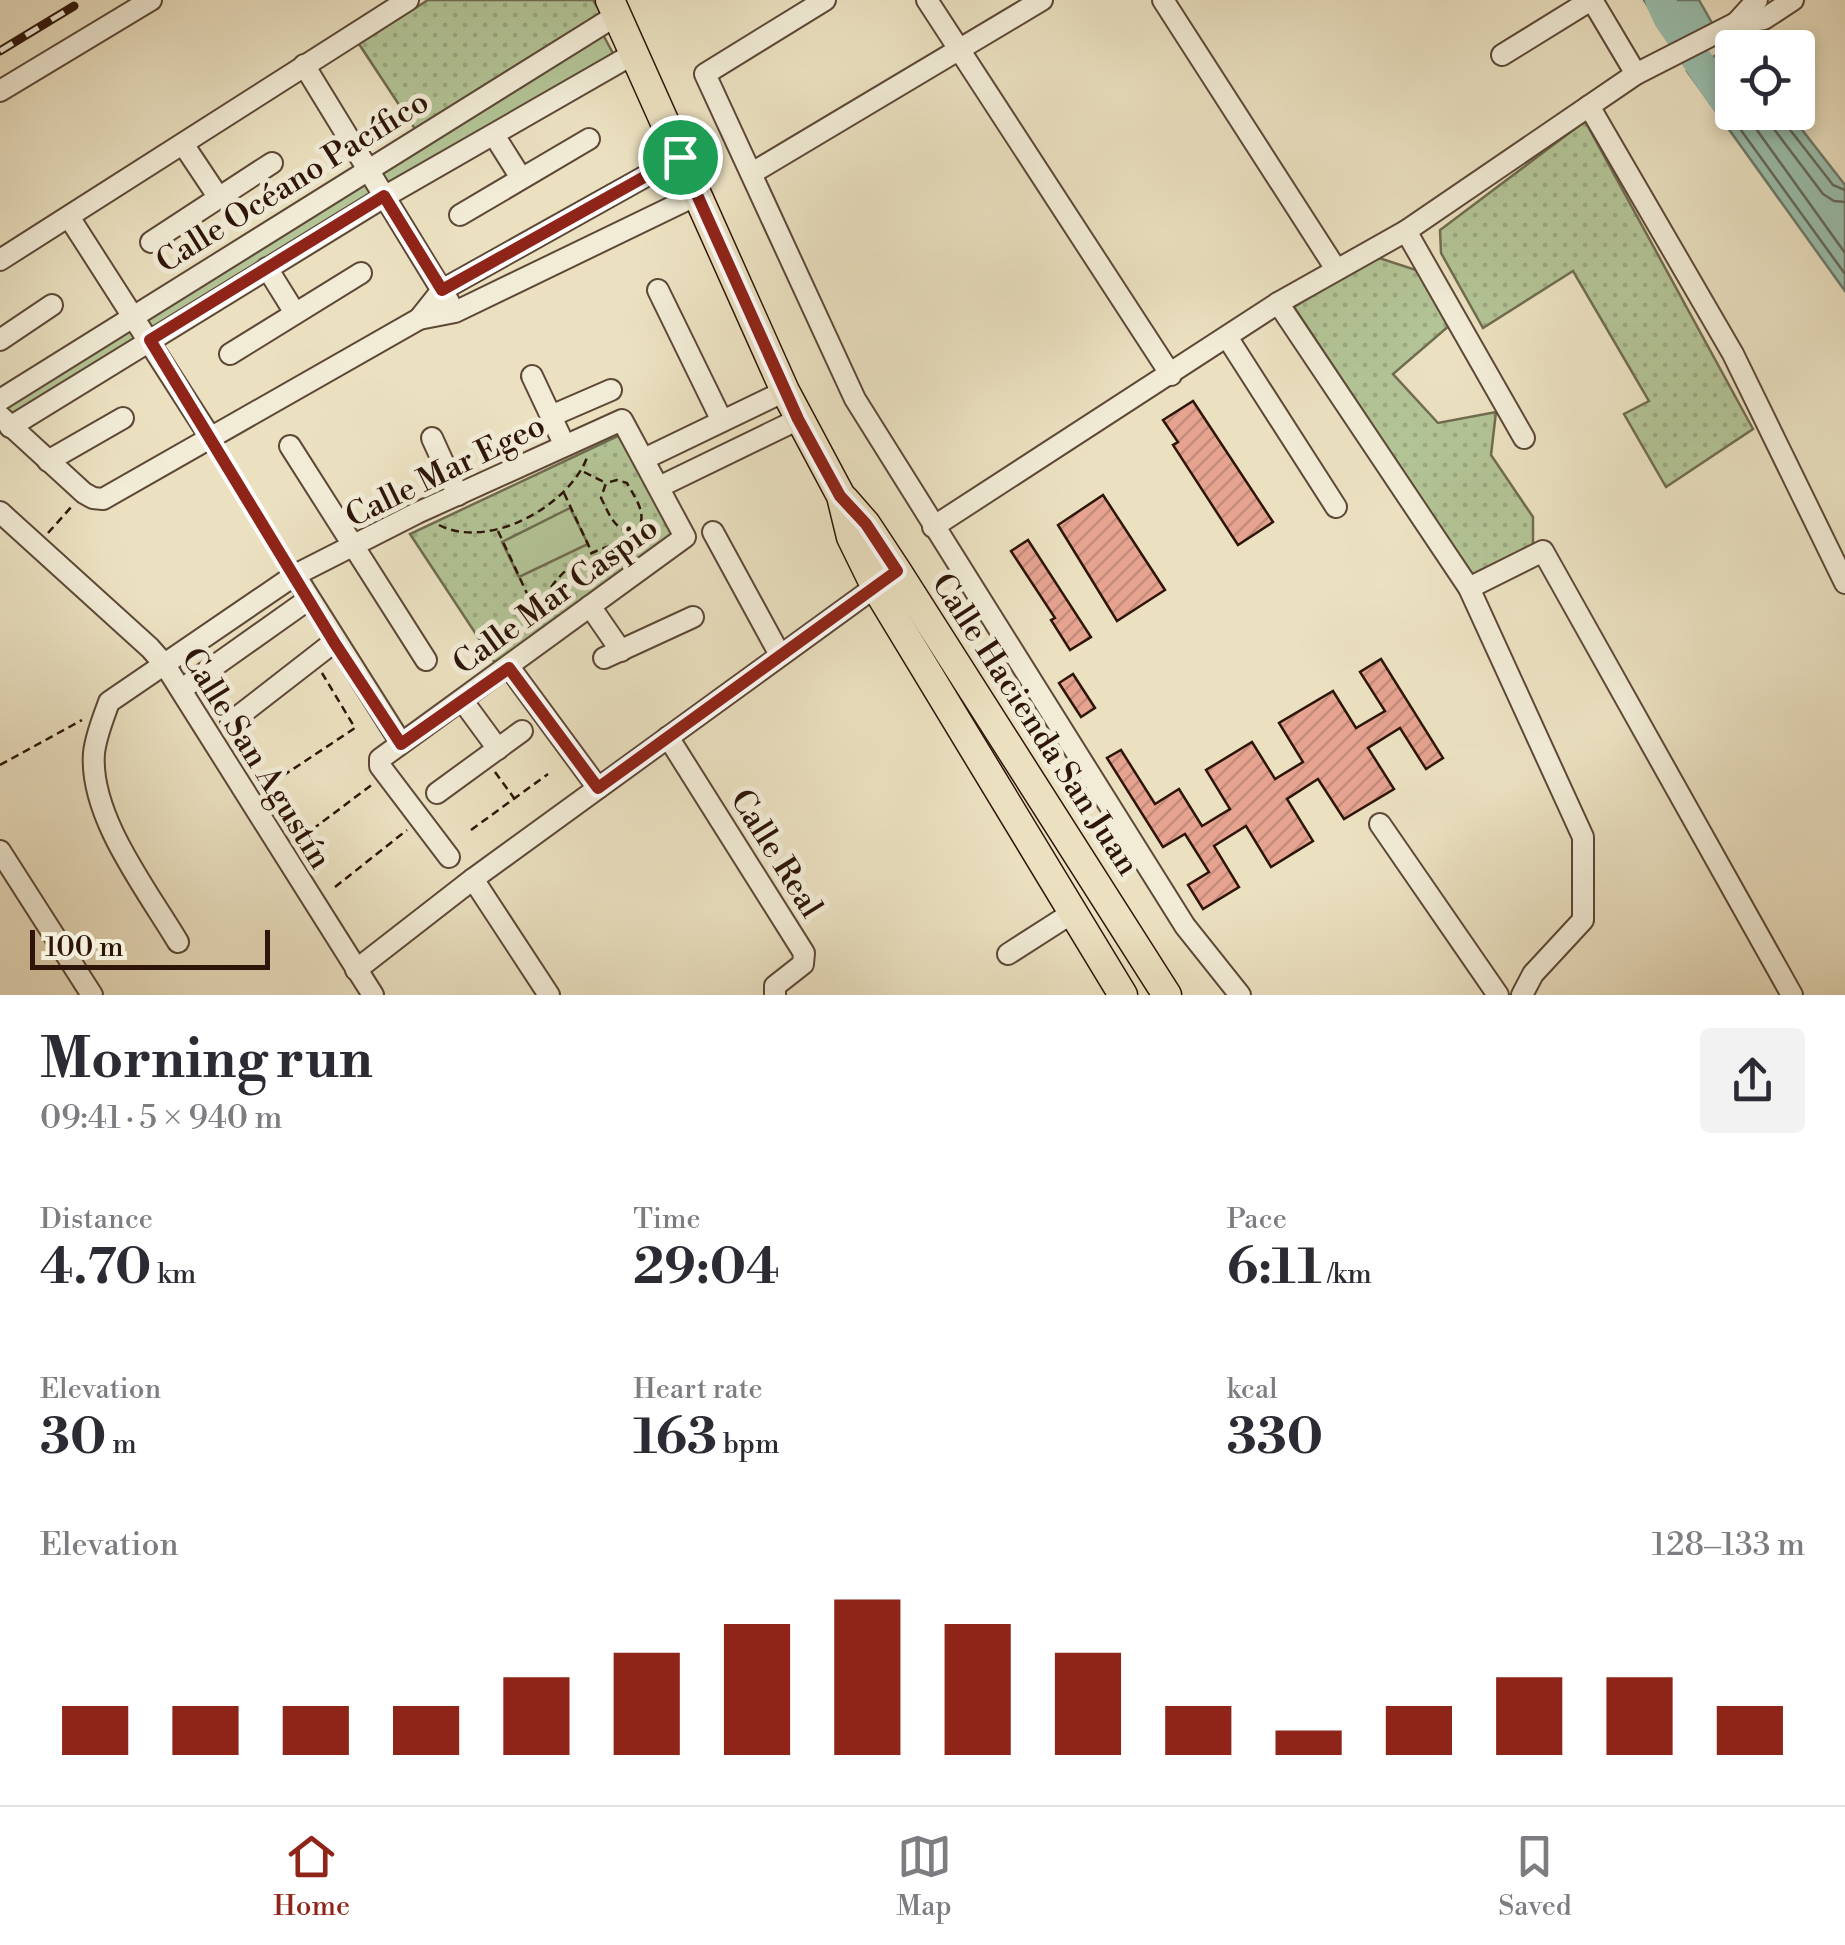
<!DOCTYPE html>
<meta charset="utf-8">
<style>
:root{--surface:#fff;--page:#f2f2f3;--text:#2b2b33;--muted:#7c7c81;--line:#e1e1e2;--accent:#8f2418}
body{margin:0;font-family:"Libre Bodoni",serif;background:var(--page);color:var(--text);height:100vh;display:flex;flex-direction:column;font-size:38px;white-space:nowrap}
*{box-sizing:border-box;margin:0}
p{font-size:32px;color:var(--muted)}
.icon{flex:none;width:55px;height:55px;fill:none;stroke:currentColor;stroke-width:2;stroke-linecap:round;stroke-linejoin:round}
.map{position:relative;height:995px;overflow:hidden}
.panel{display:flex;flex-direction:column;background:var(--surface);flex:1}
.panel>*{flex:none}
.buttons{position:absolute;left:1715px;top:30px;display:grid;gap:20px}
.buttons a{display:grid;place-items:center;width:100px;height:100px;border-radius:10px;background:var(--surface);box-shadow:0 5px 15px #0003;font-size:50px}
.scale{position:absolute;left:30px;bottom:25px;width:240px;box-sizing:border-box;padding-left:10px;border:5px solid #2e1509;border-top:0;font-size:28px;line-height:35px;white-space:nowrap;color:#2e1509;-webkit-text-stroke:8px #f2ecd7;paint-order:stroke}
.pin{position:absolute;display:grid;place-items:center;width:85px;height:85px;color:#fff;margin:-42px;border:5px solid #fff;border-radius:50%;box-shadow:0 2px 10px #0007}
.round{display:grid;place-items:center;flex:none;width:105px;height:105px;border-radius:10px;background:var(--page)}
.overview{display:flex;align-items:center;justify-content:space-between;height:170px;padding:0 40px}
h1{font-size:55px;font-weight:800;line-height:75px}
.stats{display:grid;grid-template-columns:repeat(3,1fr);gap:15px;height:170px;padding:10px 40px}
.stats div{display:grid;align-content:center}
.stats b{font-size:50px;font-weight:800}
.stats small{font-size:28px;font-weight:400}
.stats p{font-size:28px}
.chart{height:280px;padding:20px 40px}
.chart p{display:flex;justify-content:space-between}
.chart svg{width:100%;height:180px;margin-top:10px;stroke:var(--accent);stroke-width:6}
.dock{display:flex;justify-content:space-around;align-items:center;height:140px;border-top:2px solid var(--line);background:var(--surface);font-size:28px;color:var(--muted)}
.dock a{display:grid;justify-items:center;gap:5px}
.dock .on{color:var(--accent)}
.map>svg:first-child{display:block}
.grass{fill:url(#grass-dots);stroke:#706c50;stroke-width:2.5}
.garden{fill:#b3c496;stroke:#706c50;stroke-width:2.5}
.water{fill:#99bead;stroke:#6e7a6b;stroke-width:2.5}
.lines{fill:none;stroke-linecap:round;stroke-linejoin:round}
.shore{stroke:#646a5b;stroke-width:2.5}
.river{stroke:#99bead;stroke-width:30}
.building{fill:url(#building-hatch);stroke:#2e1509;stroke-width:2.5}
.minor-casing{stroke:#5d4837;stroke-width:24}
.major-casing{stroke:#2e1509;stroke-width:31}
.path{stroke:#2e1509;stroke-width:2.5;stroke-dasharray:8 5;stroke-linecap:butt}
.minor{stroke:#f2ecd7;stroke-width:20}
.major{stroke:#ebe1c1;stroke-width:28}
.rail-casing{stroke:#2e1509;stroke-width:9}
.rail{stroke:#f2ecd7;stroke-width:5;stroke-dasharray:15;stroke-linecap:butt}
.route-casing{stroke:#fff;stroke-width:20}
.route{stroke:#8f2418;stroke-width:12}
.labels{text-anchor:middle;stroke-width:10;stroke-linejoin:round;paint-order:stroke}
.street-label{font-size:32px;fill:#2e1509;stroke:#f2ecd7}
</style>
<div class="map">
<svg width="1845" height="995" viewBox="0 0 1845 995">
<defs>
<pattern id="grass-dots" width="8" height="8" patternUnits="userSpaceOnUse" patternTransform="scale(2.5)"><rect width="8" height="8" fill="#b3c496"/><path d="M2 2h.1M6 6h.1" fill="none" stroke="#9aa880" stroke-width="1.8" stroke-linecap="round"/></pattern>
<pattern id="building-hatch" width="6" height="6" patternUnits="userSpaceOnUse" patternTransform="scale(2.5)"><rect width="6" height="6" fill="#e5a390"/><path d="M-1 1l2-2M0 6l6-6M5 7l2-2" fill="none" stroke="#c58b7b"/></pattern>
</defs>
<rect width="100%" height="100%" fill="#ebe1c1"/>
<filter id="stains"><feTurbulence type="fractalNoise" baseFrequency=".002" numOctaves="4"/><feColorMatrix values="0 0 0 0 .2 0 0 0 0 .09 0 0 0 0 .02 0 0 0 .5 -.17"/></filter>
<radialGradient id="worn" r=".72"><stop offset=".6" stop-color="#630" stop-opacity="0"/><stop offset="1" stop-color="#630" stop-opacity=".3"/></radialGradient>
<g class="grass">
<path d="M428,0H593L601,13L415,129L359,44Z"/>
<path d="M1585,121L1753,429L1666,487L1624,414L1649,401L1573,271L1483,328L1441,253L1440,230Z"/>
<path d="M1376,257L1416,270L1450,325L1393,374L1438,423L1496,412L1491,455L1533,517V545L1471,575L1294,307Z"/>
<path d="M622,434L674,534L495,663L410,534Z"/>
</g>
<g class="garden">
<path d="M601,31L615,57L10,420L0,409Z"/>
<path d="M570,508L588,544L519,577L502,542Z"/>
</g>
<g class="water">
<path d="M1644,0H1699L1712,23L1673,47Z"/>
<path d="M1737,44L1739,47L1732,48V112L1789,113L1845,185V291L1687,71Z"/>
</g>
<g class="lines">
<g class="shore">
<path d="M1732,58L1706,72L1704,79L1845,274"/>
<path d="M1744,112L1845,253"/>
<path d="M1770,112L1774,129L1823,194L1834,201L1845,202"/>
<path d="M1782,112L1784,122L1833,185L1845,190"/>
</g>
<path class="river" d="M1660,0L1669,19L1723,98"/>
</g>
<g class="building">
<path d="M1193,401L1273,522L1238,545L1173,445L1178,442L1163,420Z"/>
<path d="M1103,495L1165,590L1117,621L1058,525Z"/>
<path d="M1028,540L1091,637L1070,650L1051,620L1055,618L1011,551Z"/>
<path d="M1381,659L1443,758L1426,769L1400,728L1368,748L1394,789L1344,819L1318,779L1287,799L1313,841L1271,867L1246,826L1214,846L1239,887L1203,909L1188,885L1209,872L1185,834L1163,847L1107,758L1121,750L1155,804L1179,789L1202,826L1230,809L1206,770L1252,742L1275,779L1303,762L1279,723L1333,691L1356,728L1385,711L1360,672Z"/>
<path d="M1073,674L1095,708L1081,717L1059,683Z"/>
</g>
<g class="lines">
<defs>
<g id="minor">
<path d="M825,0L705,74L855,399L1185,926L1240,995"/>
<path d="M927,0L1171,375"/>
<path d="M1163,0L1336,269"/>
<path d="M1592,0L1636,74"/>
<path d="M1736,23L1757,0"/>
<path d="M1502,55L1591,0"/>
<path d="M304,65L449,302"/>
<path d="M0,91L151,0"/>
<path d="M1589,106L1733,354L1845,583"/>
<path d="M494,135L521,178"/>
<path d="M183,144L219,198"/>
<path d="M752,173L1042,0"/>
<path d="M460,215L589,139"/>
<path d="M69,217L210,437"/>
<path d="M1406,231L1524,438"/>
<path d="M151,242L272,163"/>
<path d="M0,260L408,0"/>
<path d="M267,268L295,313"/>
<path d="M658,290L722,421"/>
<path d="M1278,303L1469,588L1583,837V920L1533,974L1522,995"/>
<path d="M419,319L442,290L680,157"/>
<path d="M1227,337L1336,507"/>
<path d="M0,340L52,305"/>
<path d="M230,354L361,273"/>
<path d="M532,376L564,444"/>
<path d="M0,400L617,15"/>
<path d="M0,416L84,493L93,498L103,499L419,319L455,312L697,195"/>
<path d="M551,416L611,390"/>
<path d="M10,427L384,197L635,53"/>
<path d="M432,438L458,495"/>
<path d="M290,446L426,660"/>
<path d="M644,459L785,391"/>
<path d="M48,461L123,418"/>
<path d="M659,487L799,419"/>
<path d="M0,512L150,648L165,665L373,995"/>
<path d="M933,527L1278,303L1406,231L1636,74L1736,23L1764,19L1793,0"/>
<path d="M713,532L780,655"/>
<path d="M295,575L401,743"/>
<path d="M1469,588L1543,551L1792,995"/>
<path d="M590,606L621,651"/>
<path d="M604,658L693,617"/>
<path d="M509,667L598,788"/>
<path d="M182,689L309,599"/>
<path d="M462,700L498,749"/>
<path d="M231,722L334,642"/>
<path d="M668,737L804,953L803,964L775,986V995"/>
<path d="M437,793L522,731"/>
<path d="M1380,824L1498,995"/>
<path d="M0,851L92,995"/>
<path d="M473,879L549,995"/>
<path d="M178,942C147,890 89,816 94,753C96,735 103,719 109,702L295,575L417,513L622,420L685,537L380,759V766L449,857"/>
<path d="M1008,954L1072,913"/>
<path d="M356,970L473,879L886,579"/>
</g>
<g id="major">
<path d="M610,0L785,391L841,496L851,537L875,586L1123,995"/>
<path d="M845,500L866,524L897,571L1167,995"/>
</g>
</defs>
<use href="#minor" class="minor-casing"/>
<use href="#major" class="major-casing"/>
<g class="path">
<path d="M219,452L286,560"/>
<path d="M584,472L606,483L601,498C610,515 614,532 636,532C649,515 636,500 627,483L617,480L606,483"/>
<path d="M564,493L592,553"/>
<path d="M439,525C489,551 571,505 588,455"/>
<path d="M498,531L537,615"/>
<path d="M48,533L73,505"/>
<path d="M536,623C541,611 544,595 552,586C572,558 610,539 644,544"/>
<path d="M0,765L82,720"/>
<path d="M495,772L514,798"/>
<path d="M272,783L355,728L322,673"/>
<path d="M471,830L548,774"/>
<path d="M302,837L373,784"/>
<path d="M335,887L407,830"/>
</g>
<use href="#minor" class="minor"/>
<use href="#major" class="major"/>
<defs>
<path id="rail" d="M0,51L74,6"/>
</defs>
<use href="#rail" class="rail-casing"/>
<use href="#rail" class="rail"/>
</g>
<g class="lines">
<defs>
<path id="route" d="M680,157L798,419L840,496L866,524L897,571L598,788L509,668L401,744L334,642L150,340L384,196L442,290Z"/>
</defs>
<use href="#route" class="route-casing"/>
<use href="#route" class="route"/>
</g>
<g class="labels">
<g class="street-label">
<text transform="translate(292 181) rotate(-32)" y="11">Calle Océano Pacífico</text>
<text transform="translate(445 470) rotate(-26)" y="11">Calle Mar Egeo</text>
<text transform="translate(555 595) rotate(-36)" y="11">Calle Mar Caspio</text>
<text transform="translate(1036 724) rotate(57)" y="11">Calle Hacienda San Juan</text>
<text transform="translate(257 758) rotate(58)" y="11">Calle San Agustín</text>
<text transform="translate(777 853) rotate(58)" y="11">Calle Real</text>
</g>
</g>
<rect width="100%" height="100%" filter="url(#stains)"/>
<rect width="100%" height="100%" fill="url(#worn)"/>
</svg>
<div class="buttons">
<a><svg class="icon" aria-label="locate" viewBox="0 0 24 24"><circle cx="12" cy="12" r="6"/><path d="M12 2v4M12 18v4M2 12h4M18 12h4"/></svg></a>
</div>
<div class="scale">100 m</div>
<div class="pin" style="left:680px;top:157px;background:#1e9e55"><svg class="icon" aria-label="arrive" viewBox="0 0 24 24"><path d="M6 21V4h12l-3 4 3 4H6"/></svg></div>
</div>
<section class="panel">
<div class="overview"><div><h1>Morning run</h1><p>09:41 · 5 × 940 m</p></div><a class="round"><svg class="icon" aria-label="share" viewBox="0 0 24 24"><path d="M12 15V3M7 8l5-5 5 5M5 13v7h14v-7"/></svg></a></div>
<div class="stats">
<div><p>Distance</p><b>4.70<small> km</small></b></div>
<div><p>Time</p><b>29:04</b></div>
<div><p>Pace</p><b>6:11<small> /km</small></b></div>
</div>
<div class="stats">
<div><p>Elevation</p><b>30<small> m</small></b></div>
<div><p>Heart rate</p><b>163<small> bpm</small></b></div>
<div><p>kcal</p><b>330</b></div>
</div>
<div class="chart"><p><span>Elevation</span>128–133 m</p>
<svg viewBox="0 0 160 44" preserveAspectRatio="none"><path d="M5 44V32M15 44V32M25 44V32M35 44V32M45 44V25M55 44V19M65 44V12M75 44V6M85 44V12M95 44V19M105 44V32M115 44V38M125 44V32M135 44V25M145 44V25M155 44V32"/></svg>
</div>
</section>
<nav class="dock">
<a class="on"><svg class="icon" aria-label="home" viewBox="0 0 24 24"><path d="M3 11l9-7 9 7M6 9v11h12V9"/></svg>Home</a>
<a><svg class="icon" aria-label="map" viewBox="0 0 24 24"><path d="M3 6l6-2 6 2 6-2v14l-6 2-6-2-6 2zM9 4v14M15 6v14"/></svg>Map</a>
<a><svg class="icon" aria-label="saved" viewBox="0 0 24 24"><path d="M7 4h10v16l-5-4-5 4z"/></svg>Saved</a>
</nav>
